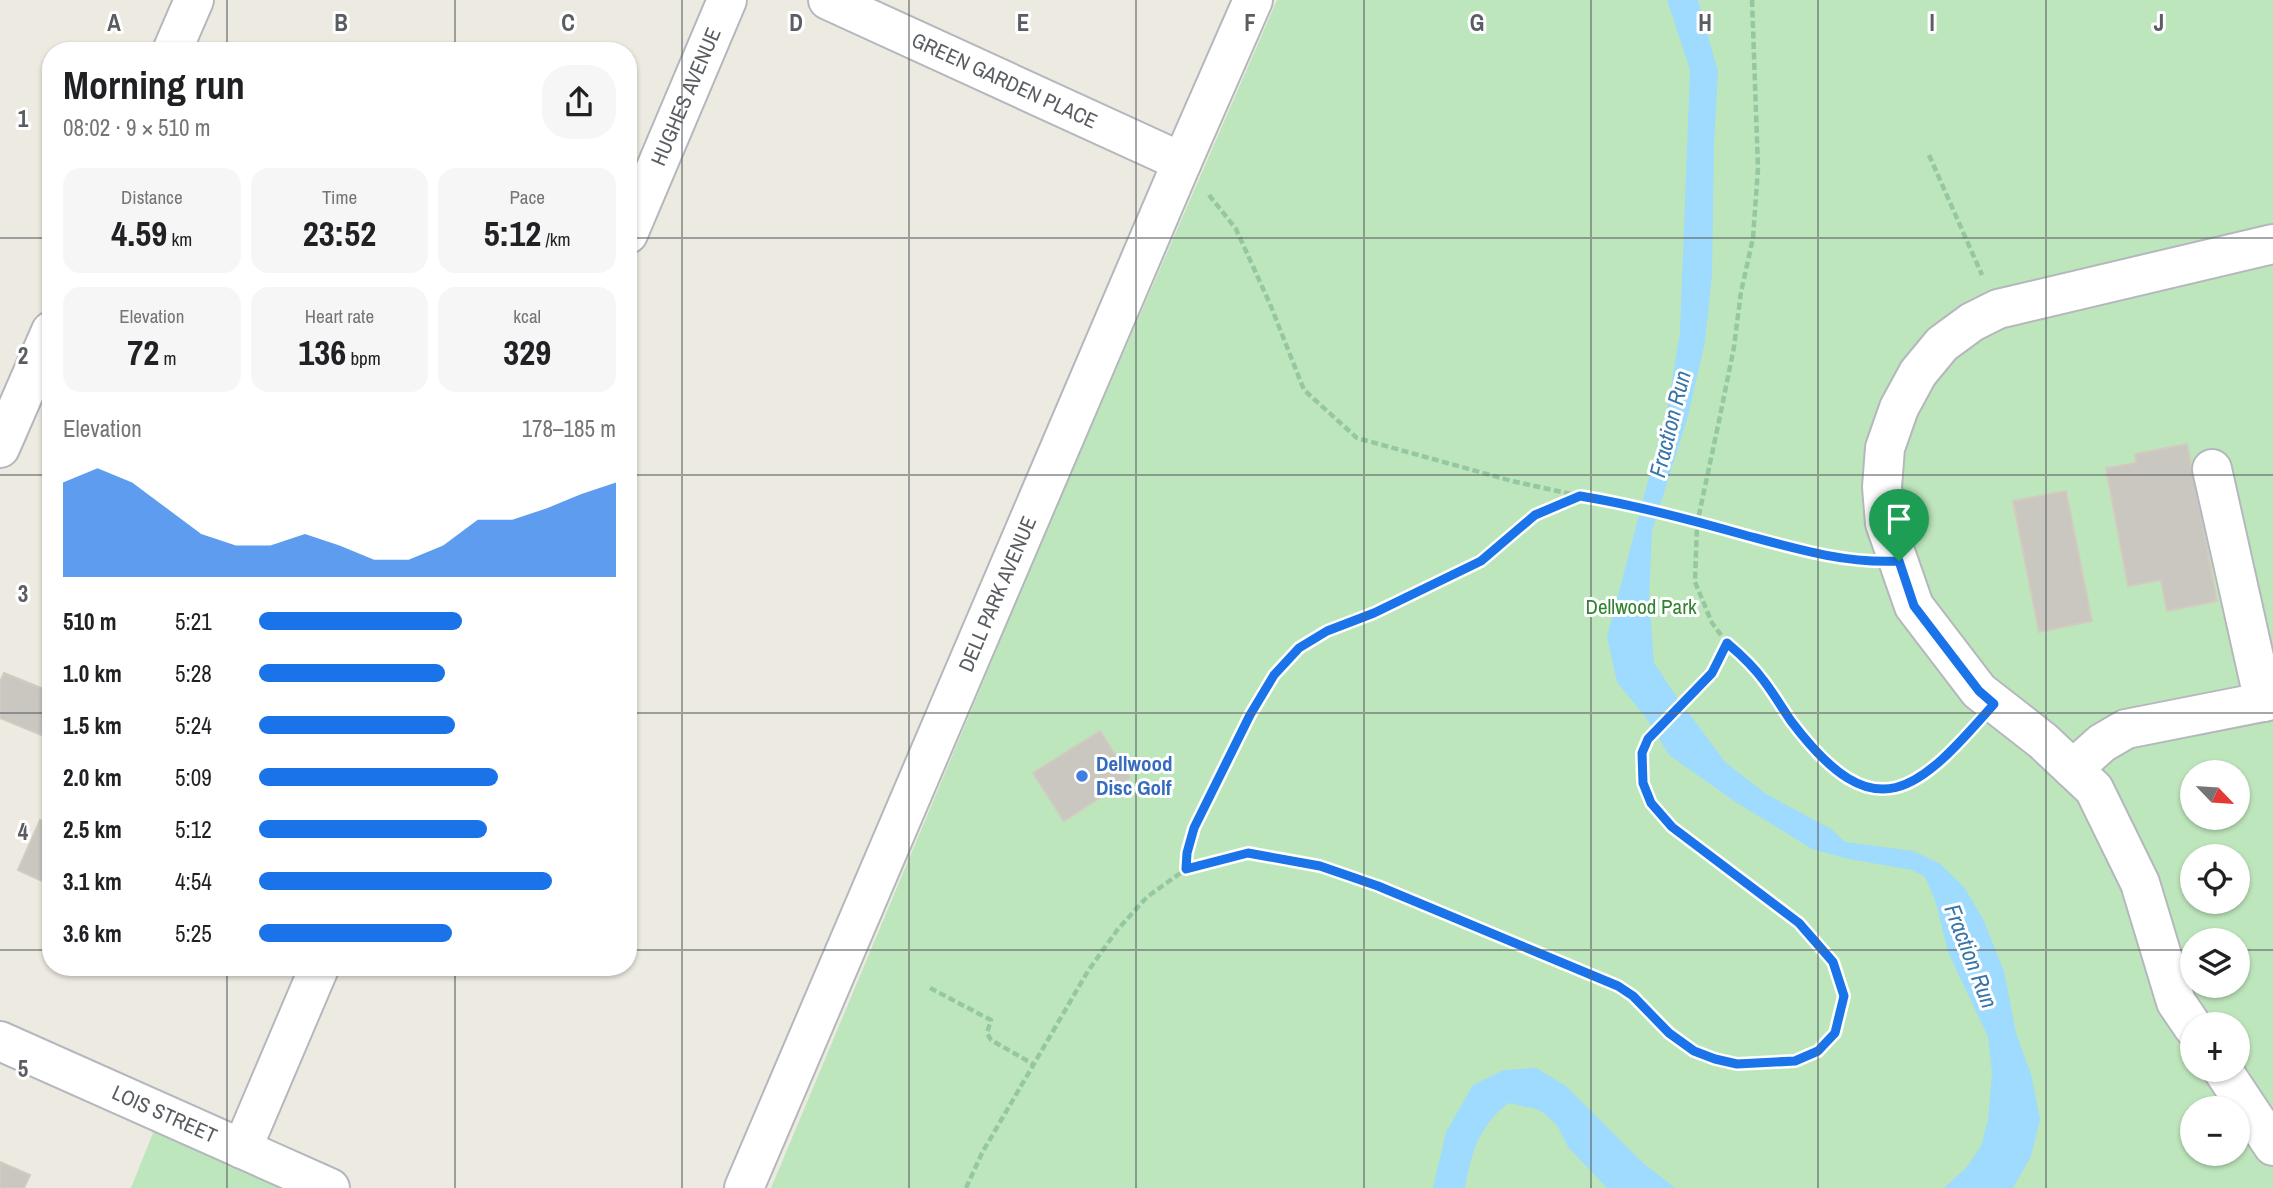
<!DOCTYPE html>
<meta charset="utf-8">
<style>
:root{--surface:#fff;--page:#f6f6f6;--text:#202124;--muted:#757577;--accent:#1a73e8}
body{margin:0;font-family:"Archivo Narrow",sans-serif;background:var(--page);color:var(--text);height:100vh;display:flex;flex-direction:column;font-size:26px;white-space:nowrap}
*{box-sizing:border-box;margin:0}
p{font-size:23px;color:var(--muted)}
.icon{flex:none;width:38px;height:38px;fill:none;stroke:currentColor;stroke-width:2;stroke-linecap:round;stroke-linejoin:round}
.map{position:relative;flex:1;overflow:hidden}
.side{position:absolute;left:42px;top:42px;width:595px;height:934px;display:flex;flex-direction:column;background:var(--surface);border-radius:28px;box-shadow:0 2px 5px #0004}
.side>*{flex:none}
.needle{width:46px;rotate:115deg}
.controls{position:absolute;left:2180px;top:760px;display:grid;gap:14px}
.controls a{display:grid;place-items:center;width:70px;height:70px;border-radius:50%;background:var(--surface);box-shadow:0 2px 5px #0004;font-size:35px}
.pin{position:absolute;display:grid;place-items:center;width:60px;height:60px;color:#fff;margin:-72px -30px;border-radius:50% 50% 50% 0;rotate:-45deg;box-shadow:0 0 7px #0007}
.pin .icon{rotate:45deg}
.round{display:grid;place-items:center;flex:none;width:74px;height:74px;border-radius:28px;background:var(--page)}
.overview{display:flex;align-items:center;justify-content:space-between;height:119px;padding:0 21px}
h1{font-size:38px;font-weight:800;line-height:52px}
.metrics{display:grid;grid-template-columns:repeat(3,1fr);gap:10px;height:119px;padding:7px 21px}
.metrics div{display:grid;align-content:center;border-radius:18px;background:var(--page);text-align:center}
.metrics b{font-size:35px;font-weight:800}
.metrics small{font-size:19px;font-weight:400}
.metrics p{font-size:19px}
.chart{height:196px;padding:14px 21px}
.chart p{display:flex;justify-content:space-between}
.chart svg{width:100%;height:126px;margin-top:7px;fill:var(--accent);opacity:.7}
ul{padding:0 21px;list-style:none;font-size:23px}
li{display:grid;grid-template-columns:112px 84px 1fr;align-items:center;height:52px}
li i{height:18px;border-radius:9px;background:var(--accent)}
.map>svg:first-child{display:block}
.green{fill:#bee6bc;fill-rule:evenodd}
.water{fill:#9fdaff}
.building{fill:#cac6c0;stroke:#d2cbbf;stroke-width:2}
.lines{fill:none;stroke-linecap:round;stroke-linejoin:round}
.minor-casing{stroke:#b4b8bc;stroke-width:42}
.path{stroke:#95c7a1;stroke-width:4.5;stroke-dasharray:7 3.5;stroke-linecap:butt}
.minor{stroke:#fff;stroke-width:38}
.path-bridge{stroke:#95c7a1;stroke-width:4.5;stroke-dasharray:7 3.5;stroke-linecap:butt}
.route-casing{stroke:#fff;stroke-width:14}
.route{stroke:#1a73e8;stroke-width:9}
.grid{fill:none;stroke:#5a5e62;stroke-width:2;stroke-opacity:0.55}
.shop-dot{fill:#3f7fe0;stroke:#fff;stroke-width:2.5}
.labels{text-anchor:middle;stroke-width:6;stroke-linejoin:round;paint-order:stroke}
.street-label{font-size:21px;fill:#5a5e62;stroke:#fff}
.park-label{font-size:21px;fill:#328231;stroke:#fff}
.shop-label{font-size:21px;font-weight:bold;fill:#366cbe;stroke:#fff;text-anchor:start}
.water-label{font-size:23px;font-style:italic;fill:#3876aa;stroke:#fff}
.grid-label{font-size:23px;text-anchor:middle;font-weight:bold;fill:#5a5e62;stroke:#fff;stroke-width:6;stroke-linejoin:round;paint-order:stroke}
</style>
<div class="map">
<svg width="2273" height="1188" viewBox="0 0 2273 1188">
<rect width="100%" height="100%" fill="#edeae1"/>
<g class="green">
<path d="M1277,0H2273V1188H771L1059,501ZM2193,772H2238V817H2193ZM2193,856H2238V901H2193ZM2193,940H2238V985H2193ZM2193,1024H2238V1069H2193ZM2193,1108H2238V1153H2193Z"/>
<path d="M155,1128L285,1188H131Z"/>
</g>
<g class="water">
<path d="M1667,0H1698L1718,72L1714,144L1712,275L1705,342L1688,416L1652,531L1649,598L1654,663L1676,696L1725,762L1766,794L1831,829L1845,842L1913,851L1939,863L1964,887L1983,919L2004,971L2016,1033L2031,1074L2040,1119L2031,1156L2013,1188H1944L1966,1168L1981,1146L1988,1120L1992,1073L1988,1037L1948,952L1936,903L1925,877L1912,870L1849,859L1812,849L1734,801L1669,755L1647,719L1617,682L1607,637L1668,405L1680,332L1690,70Z"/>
<path d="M1536,1068L1566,1086L1643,1163L1675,1188H1607L1568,1147L1557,1125L1540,1110L1508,1103C1478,1128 1472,1151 1465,1188H1433L1446,1132L1473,1085L1504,1070Z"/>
</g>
<g class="building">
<path d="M2187,444L2217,601L2167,611L2161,580L2128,586L2106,468L2136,463L2135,454Z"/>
<path d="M2066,491L2092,621L2039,632L2013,501Z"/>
<path d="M4,673L51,692V739L0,718V682Z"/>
<path d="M1100,731L1130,778L1064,821L1033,773Z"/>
<path d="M40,820L51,825V885L18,870Z"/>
<path d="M0,1162L30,1175L24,1188H0Z"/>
</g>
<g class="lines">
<defs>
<g id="minor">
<path id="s1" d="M828,0L1182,162"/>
<path d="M172,51L194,0"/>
<path id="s2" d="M628,234L727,0"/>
<path d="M0,448L51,331"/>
<path d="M2212,469L2264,702"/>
<path d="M2073,769L2102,743L2126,729L2273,700"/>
<path d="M2193,1027L2176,1002L2140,883L2094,789L2043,741L1979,691L1914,606L1885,523L1882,487L1885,448L1899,408L1918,373L1942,344L1972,322L1998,309L2273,244"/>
<path id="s3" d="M0,1041L330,1188"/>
<path d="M2222,1069L2273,1146"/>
<path d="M242,1149L319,968"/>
<path id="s4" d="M744,1188L1182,162L1253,0"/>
</g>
</defs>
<use href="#minor" class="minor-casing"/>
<g class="path">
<path d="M1752,0L1758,168L1753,238L1741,292L1734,347L1719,421L1697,524L1695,582L1712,623L1727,643L1763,679L1790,719L1818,755L1845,776L1868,788L1888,790L1909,784L1930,771L1970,731"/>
<path d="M1929,155L1982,275"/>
<path d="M1209,195L1236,229L1270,304L1304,390L1357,438L1512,481L1580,496"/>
<path d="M1807,551L1861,561"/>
<path d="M1186,869L1187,853L1194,828L1250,715L1274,675L1299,648L1327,631L1374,613L1481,561L1535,515L1580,496L1636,505"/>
<path d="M930,988L991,1020L987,1033L991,1040L1033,1064"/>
<path d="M966,1188L982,1153L1088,971L1118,929L1147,897L1186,869L1248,853L1320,866L1378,886L1618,986L1633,996L1669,1033L1694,1051L1715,1059L1737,1064L1795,1061L1818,1051L1834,1033L1844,996L1833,962L1799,923L1672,827L1651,803L1643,783L1642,753L1648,739L1712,673L1727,643"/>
</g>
<use href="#minor" class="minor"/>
<path class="path-bridge" d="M1636,505L1807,551"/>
</g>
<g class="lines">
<defs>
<path id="route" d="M1580,496C1635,505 1688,519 1741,534C1793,548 1845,564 1899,561L1914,606L1979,691L1994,704C1918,791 1876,834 1791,721C1782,708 1774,694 1764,681C1754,667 1740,654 1727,643L1712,673L1648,739L1642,753L1643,783L1651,803L1672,827L1799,923L1833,962L1844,996L1835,1033L1818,1051L1795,1061L1737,1064L1715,1059L1694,1051L1669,1033L1633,996L1618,986L1378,886L1320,866L1248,853L1186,869L1187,853L1194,828L1250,715L1274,675L1299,648L1327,631L1374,613L1481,561L1535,515Z"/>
</defs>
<use href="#route" class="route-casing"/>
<use href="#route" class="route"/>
</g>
<path class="grid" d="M227,0V51M455,0V51M682,0V1188M909,0V1188M1136,0V1188M1364,0V1188M1591,0V1188M1818,0V1188M2046,0V1188M0,238H51M628,238H2273M0,475H51M628,475H2273M0,713H51M628,713H2273M0,950H51M628,950H2193M2238,950H2273M227,968V1188M455,968V1188"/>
<circle class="shop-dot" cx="1082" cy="776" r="7"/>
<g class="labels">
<g class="street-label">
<text dy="7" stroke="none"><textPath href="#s1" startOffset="194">GREEN GARDEN PLACE</textPath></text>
<text dy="7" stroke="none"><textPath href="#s2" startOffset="149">HUGHES AVENUE</textPath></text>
<text dy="7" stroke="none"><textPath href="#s4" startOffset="646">DELL PARK AVENUE</textPath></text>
<text dy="7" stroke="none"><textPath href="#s3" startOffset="180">LOIS STREET</textPath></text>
</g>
<g class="park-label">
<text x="1641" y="614">Dellwood Park</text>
</g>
<g class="shop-label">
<text x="1096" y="771">Dellwood<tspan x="1096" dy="24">Disc Golf</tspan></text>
</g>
<g class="water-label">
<text transform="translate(1670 424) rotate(-76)" y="8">Fraction Run</text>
<text transform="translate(1971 956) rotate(69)" y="8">Fraction Run</text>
</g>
</g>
<g class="grid-label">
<text x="114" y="31">A</text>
<text x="341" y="31">B</text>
<text x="568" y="31">C</text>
<text x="796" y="31">D</text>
<text x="1023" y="31">E</text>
<text x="1250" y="31">F</text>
<text x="1477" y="31">G</text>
<text x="1705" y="31">H</text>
<text x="1932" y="31">I</text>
<text x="2159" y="31">J</text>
<text x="23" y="127">1</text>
<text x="23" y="364">2</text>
<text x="23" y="602">3</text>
<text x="23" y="840">4</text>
<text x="23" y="1077">5</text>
</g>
</svg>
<div class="controls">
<a><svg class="needle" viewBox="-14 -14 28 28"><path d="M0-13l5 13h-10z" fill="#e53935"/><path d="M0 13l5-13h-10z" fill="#757577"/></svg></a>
<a><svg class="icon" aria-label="locate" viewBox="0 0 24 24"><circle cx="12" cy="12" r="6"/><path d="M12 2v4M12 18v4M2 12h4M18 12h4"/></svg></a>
<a><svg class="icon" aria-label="layers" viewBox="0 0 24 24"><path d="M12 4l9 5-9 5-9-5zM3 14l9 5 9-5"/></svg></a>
<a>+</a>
<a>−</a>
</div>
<div class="pin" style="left:1899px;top:561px;background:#1e9e55"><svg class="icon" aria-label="arrive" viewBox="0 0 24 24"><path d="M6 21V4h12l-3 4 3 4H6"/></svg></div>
<section class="side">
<div class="overview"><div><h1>Morning run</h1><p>08:02 · 9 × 510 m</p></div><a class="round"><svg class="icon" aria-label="share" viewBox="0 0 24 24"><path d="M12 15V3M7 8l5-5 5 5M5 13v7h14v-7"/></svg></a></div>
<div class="metrics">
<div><p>Distance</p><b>4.59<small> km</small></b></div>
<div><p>Time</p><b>23:52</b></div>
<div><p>Pace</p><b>5:12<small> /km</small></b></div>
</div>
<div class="metrics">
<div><p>Elevation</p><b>72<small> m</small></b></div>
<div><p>Heart rate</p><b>136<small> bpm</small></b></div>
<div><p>kcal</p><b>329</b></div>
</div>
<div class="chart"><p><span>Elevation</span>178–185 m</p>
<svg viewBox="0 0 160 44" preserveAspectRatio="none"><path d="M0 44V11L10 6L20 11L30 20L40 29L50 33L60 33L70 29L80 33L90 38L100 38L110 33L120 24L130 24L140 20L150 15L160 11V44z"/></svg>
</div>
<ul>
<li><b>510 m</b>5:21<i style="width:57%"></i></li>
<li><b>1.0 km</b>5:28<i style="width:52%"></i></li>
<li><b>1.5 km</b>5:24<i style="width:55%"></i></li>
<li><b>2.0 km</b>5:09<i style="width:67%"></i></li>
<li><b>2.5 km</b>5:12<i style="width:64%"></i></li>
<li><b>3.1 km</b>4:54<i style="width:82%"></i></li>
<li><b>3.6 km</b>5:25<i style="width:54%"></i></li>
</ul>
</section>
</div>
